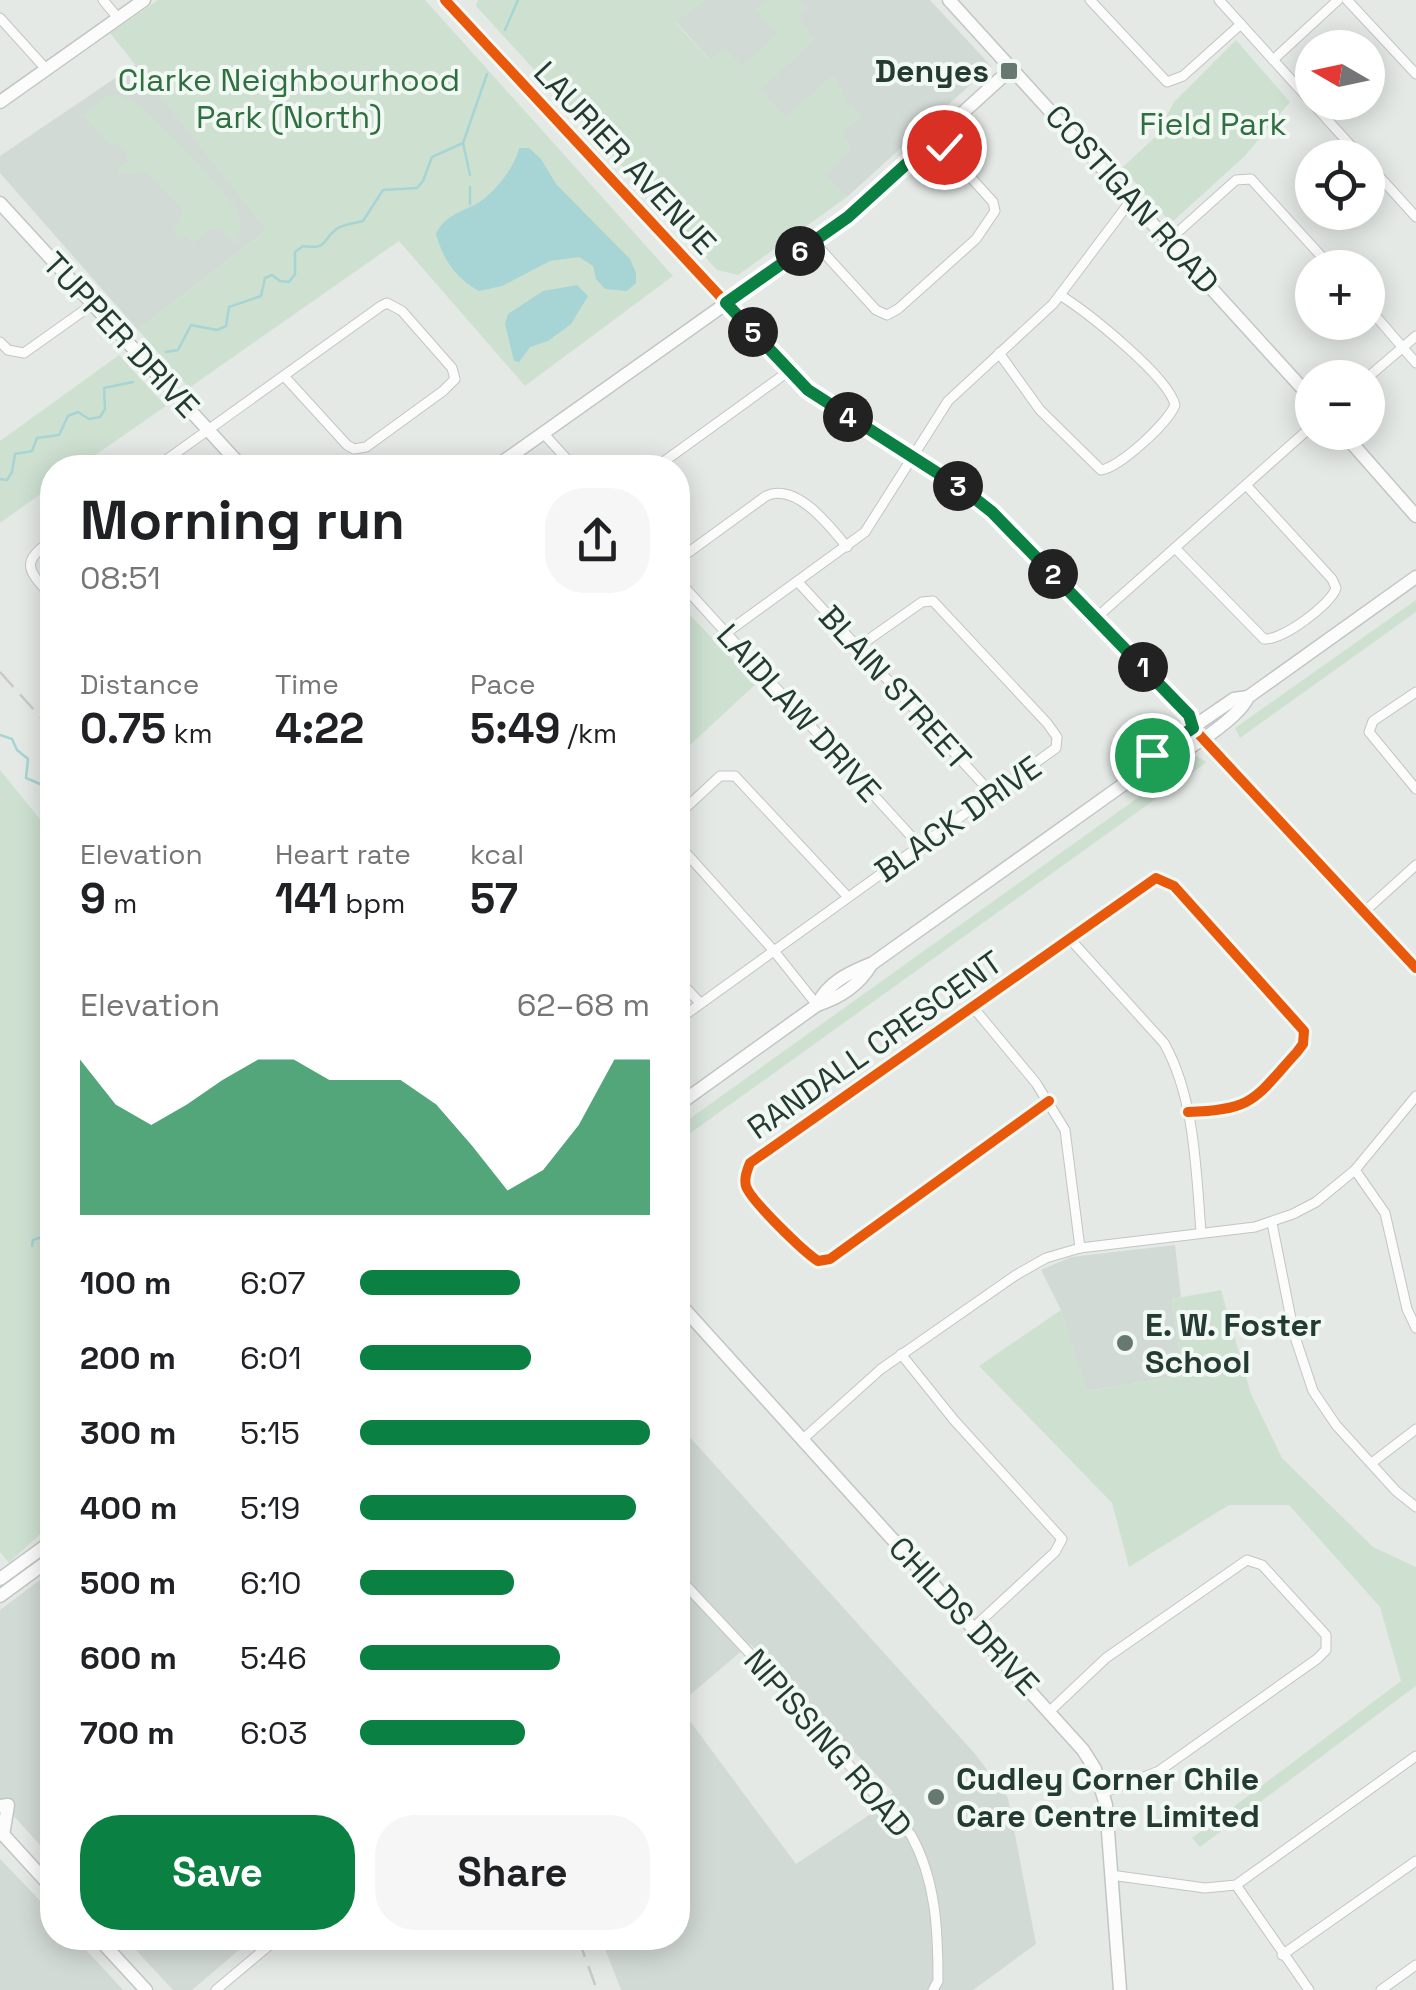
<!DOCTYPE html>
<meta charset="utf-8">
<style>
:root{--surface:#fff;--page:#f6f6f6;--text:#202124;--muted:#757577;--accent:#0b8043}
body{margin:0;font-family:"Space Grotesk",sans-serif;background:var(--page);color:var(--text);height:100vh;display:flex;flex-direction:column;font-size:38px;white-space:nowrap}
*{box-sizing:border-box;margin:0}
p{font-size:32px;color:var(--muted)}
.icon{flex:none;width:55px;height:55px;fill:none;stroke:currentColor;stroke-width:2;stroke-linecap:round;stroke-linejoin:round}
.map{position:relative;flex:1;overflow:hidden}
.panel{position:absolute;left:40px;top:455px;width:650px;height:1495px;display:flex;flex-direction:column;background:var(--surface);border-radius:40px;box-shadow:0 5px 25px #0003}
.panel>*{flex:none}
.needle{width:65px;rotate:279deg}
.fabs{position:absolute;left:1295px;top:30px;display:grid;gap:20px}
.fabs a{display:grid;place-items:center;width:90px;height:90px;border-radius:50%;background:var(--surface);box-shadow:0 5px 25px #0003;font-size:50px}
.pin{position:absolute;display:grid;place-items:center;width:85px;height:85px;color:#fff;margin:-42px;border:5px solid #fff;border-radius:50%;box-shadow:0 2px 10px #0007}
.km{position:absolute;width:50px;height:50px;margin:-25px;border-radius:50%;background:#222;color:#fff;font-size:28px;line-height:50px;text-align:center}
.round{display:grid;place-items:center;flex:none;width:105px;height:105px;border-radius:40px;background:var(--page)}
.headline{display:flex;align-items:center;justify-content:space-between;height:170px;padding:0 40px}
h1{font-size:55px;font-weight:600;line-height:75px}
.stats{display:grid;grid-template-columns:repeat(3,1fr);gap:15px;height:170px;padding:10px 40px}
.stats div{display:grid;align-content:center}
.stats b{font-size:42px;font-weight:600}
.stats small{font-size:28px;font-weight:400}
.stats p{font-size:28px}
.chart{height:280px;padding:20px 40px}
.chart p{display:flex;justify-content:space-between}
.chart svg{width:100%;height:180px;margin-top:10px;fill:var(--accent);opacity:.7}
.action{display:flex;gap:20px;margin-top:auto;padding:20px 40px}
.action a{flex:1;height:115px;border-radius:40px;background:var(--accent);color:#fff;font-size:40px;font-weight:600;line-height:115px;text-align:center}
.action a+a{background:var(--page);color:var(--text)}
ul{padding:0 40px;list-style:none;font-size:32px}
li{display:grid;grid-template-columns:160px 120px 1fr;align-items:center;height:75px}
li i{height:25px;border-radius:12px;background:var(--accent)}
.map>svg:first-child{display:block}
.built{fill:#d2dad6}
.green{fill:#cee1d1}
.water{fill:#a7d4d4}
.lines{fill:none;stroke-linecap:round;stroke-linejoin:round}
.stream{stroke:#a7d4d4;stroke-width:2.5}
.street-casing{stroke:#c1c6c3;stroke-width:11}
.secondary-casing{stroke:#c0c6c3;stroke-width:15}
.street{stroke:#fbfcfb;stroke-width:9}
.secondary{stroke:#fbfcfb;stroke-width:12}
.rail{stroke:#c7cac9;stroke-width:2.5;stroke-dasharray:20 10;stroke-linecap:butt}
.cycleway-casing{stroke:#f2f8f4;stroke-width:16}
.cycleway{stroke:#e8590c;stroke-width:10}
.route-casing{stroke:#fff;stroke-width:20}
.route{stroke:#0b8043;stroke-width:12}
.poi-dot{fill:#677871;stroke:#f2f8f4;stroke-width:4}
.labels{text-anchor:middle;stroke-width:8;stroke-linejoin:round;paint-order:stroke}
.poi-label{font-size:32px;font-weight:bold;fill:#233b32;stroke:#f2f8f4;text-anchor:start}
.park-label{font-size:32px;fill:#306f40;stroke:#f2f8f4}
.street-label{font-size:32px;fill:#233b32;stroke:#f2f8f4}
</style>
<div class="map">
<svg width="1416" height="1990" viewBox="0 0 1416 1990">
<rect width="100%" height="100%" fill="#e4e9e6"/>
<g class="built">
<path d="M705,0H930L991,66L847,197L762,117L675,21Z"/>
<path d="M136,64L267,230L138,330L0,173V156Z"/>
<path d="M1175,1245L1181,1297L1172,1299L1183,1376L1086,1391L1061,1310L1041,1270L1071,1257Z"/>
<path d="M678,1424L976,1755L1008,1798L1036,1944L973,1990H621L601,1938H678V1705L796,1864L875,1811L893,1792L750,1644L678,1705Z"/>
<path d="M52,1571V1858L0,1801V1610Z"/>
<path d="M0,1859L52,1913V1938H75L123,1990H0Z"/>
<path d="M125,1938H253L192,1990H173Z"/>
</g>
<g class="green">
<path d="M158,0H425L673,276L525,386L399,241L189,388L138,330L267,230L110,33Z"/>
<path d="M478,0H705L675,22L710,60L725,48L742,67L777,34L756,10L767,0H800L807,9L798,17L814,40L760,90L786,118L833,75L848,105L852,104L861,118L841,132L852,148L825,176L847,197L738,275L717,270L476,6Z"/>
<path d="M1236,40L1290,102L1245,156L1171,223L1122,168L1155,137L1174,102Z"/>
<path d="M118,95L140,106L193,158L238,211L241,233L235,244L220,228L209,230L193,243L184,236L177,237L174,231L184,211L146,171L118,175L120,167L129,161L122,145L110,144L84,116L107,96Z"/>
<path d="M119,355L166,406L78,467L52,468V486L0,523V441Z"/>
<path d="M1416,600V612L1240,738L1235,728Z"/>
<path d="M687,612L756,684L678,756V621Z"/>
<path d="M1196,756L1207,762L678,1142V1127Z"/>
<path d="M0,770L52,834V1523L9,1563L0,1552Z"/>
<path d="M1221,1290L1251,1394L1282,1458L1373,1547L1416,1567V1686L1200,1847L1192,1838L1401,1681L1380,1607L1289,1505H1229L1129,1567L1112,1503L979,1366L1061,1310L1087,1391L1183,1376L1172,1299Z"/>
</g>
<g class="water">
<path d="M519,148H529L541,159L556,184L630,259L636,273V283L627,291L605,289L596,279L593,266L579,257L550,261L502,286L479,291C455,278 443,259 436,234C446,213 464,212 481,201C495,192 516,165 519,148Z"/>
<path d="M577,285L588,296L571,324L548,341L530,347L519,362L514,361L505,324L508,314L543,291Z"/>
</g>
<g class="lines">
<g class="stream">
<path d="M505,30L518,0"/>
<path d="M470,175L463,143L487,74"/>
<path d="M470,204V187"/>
<path d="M166,352L178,350L191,325L217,330L226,326L229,307L261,296L265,278L272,275L280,281L289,282L295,274V252L303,246C330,250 320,240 338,228C345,224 356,223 363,221L383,190L417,188L423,181L432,157L463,143"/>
<path d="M0,479L7,480L12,472L15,454L32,451L37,438L59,435L68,416L78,412L89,419L100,417L105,409L104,388L133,382"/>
<path d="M0,735L12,739L17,750L28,759L26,778L52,789"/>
<path d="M32,1246L33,1240L50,1234L52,1229"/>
</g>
<defs>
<g id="street">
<path d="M103,0L118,18"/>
<path d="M1090,0L1167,82L1183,76L1241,24"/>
<path d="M1219,0L1362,158"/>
<path d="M1347,0L1416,74"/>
<path d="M0,18L46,69"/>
<path d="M1273,60L1338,0"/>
<path d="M1368,164L1416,217"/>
<path d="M1169,240L1236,180L1251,179L1332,268"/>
<path d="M813,241L876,310L887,315L898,309L976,239L995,211L993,202L935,138"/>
<path d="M1368,307L1416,363"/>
<path d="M0,342L8,350L24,353L93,304"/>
<path d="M999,353L1040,410L1101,470C1119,468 1168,423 1175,405C1168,376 1087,312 1060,295"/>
<path d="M1367,378L1416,336"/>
<path d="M543,433L575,468"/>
<path d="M155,468L381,306L387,303L402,311L452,368L455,379L443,391L366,447L354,449L347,445L284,376"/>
<path d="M655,468L789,371"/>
<path d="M52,540C19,563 28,570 52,597"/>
<path d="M1175,548L1264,639C1281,641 1331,605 1336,588L1332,579L1246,485"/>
<path d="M678,560L766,496C796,482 830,526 847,547"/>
<path d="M678,580L920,846"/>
<path d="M798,582L993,795"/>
<path d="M1096,618L1312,426"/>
<path d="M726,633L865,532L948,401L1053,304L1132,199"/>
<path d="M1416,692L1373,721L1369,732L1416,789"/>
<path d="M678,815L720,776H735L848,897"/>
<path d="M678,844L774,951L817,1005"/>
<path d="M1364,912L1416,865"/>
<path d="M1070,939L1164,1043C1195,1098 1196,1170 1201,1232"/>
<path d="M678,979L700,1003"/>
<path d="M972,1006L1036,1083L1065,1130L1080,1248"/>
<path d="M678,1020L1056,748L1057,737L1047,723L933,601L922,602L858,647"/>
<path d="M1049,1101L830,1259L818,1261C804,1252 750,1200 746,1186C744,1178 747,1171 750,1163L1156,878L1174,886L1304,1031L1303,1044L1297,1052C1255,1098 1255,1110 1188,1112"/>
<path d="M1355,1170L1385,1213L1407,1309L1416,1328"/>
<path d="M1272,1223L1294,1334L1313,1391L1336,1425L1396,1491L1416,1507"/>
<path d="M901,1354L954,1420L1062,1539L1055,1552L973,1628"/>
<path d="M803,1439L881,1369L1016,1275L1046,1258L1080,1248L1255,1227L1293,1214L1316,1202L1355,1170L1416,1096"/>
<path d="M1373,1462L1416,1429"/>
<path d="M678,1577L754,1658L911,1835C936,1880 938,1930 938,1981L933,1990"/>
<path d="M1051,1710L1106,1658L1247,1560L1262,1565L1326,1635V1650L1317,1659L1159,1771L1103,1793"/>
<path d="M1111,1875L1205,1888L1236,1885L1416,1756"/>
<path d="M1236,1885L1309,1990"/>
<path d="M1282,1955L1416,1861"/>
<path d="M216,1990L278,1938"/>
<path d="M1381,1990L1416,1965"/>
</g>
<g id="secondary">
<path d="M445,0L808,391L964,490L992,512L1189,715L1193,728L1416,968"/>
<path d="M949,0L1312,399"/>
<path d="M0,102L144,0"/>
<path d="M0,203L243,468"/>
<path d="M1342,432L1416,516"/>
<path d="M494,468L848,217L1012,68"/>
<path d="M1145,769L1152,755L1234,699L1248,697"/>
<path d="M817,1005C828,982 850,972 873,963L1145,769C1171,763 1238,720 1248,697L1416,577"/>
<path d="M678,1105L817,1005C839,998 859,985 871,965"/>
<path d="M678,1302L1083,1750L1095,1769L1106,1805L1120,1990"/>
<path d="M0,1579L52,1541"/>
<path d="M0,1596L52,1558"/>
<path d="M0,1806L8,1805L3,1835"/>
<path d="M0,1831L52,1888"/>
<path d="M98,1938L146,1990"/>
</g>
</defs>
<use href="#street" class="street-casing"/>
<use href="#secondary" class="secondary-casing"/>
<use href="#street" class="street"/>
<use href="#secondary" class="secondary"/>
<g class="rail">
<path d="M0,672L52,730"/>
<path d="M578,1938L597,1990"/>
</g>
<defs>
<g id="cycleway">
<path d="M445,0L808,391L964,490L992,512L1189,715L1193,728L1416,968"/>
<path d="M1049,1101L830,1259L818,1261C804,1252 750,1200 746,1186C744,1178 747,1171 750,1163L1156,878L1174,886L1304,1031L1303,1044L1297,1052C1255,1098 1255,1110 1188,1112"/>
</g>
</defs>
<use href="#cycleway" class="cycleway-casing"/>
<use href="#cycleway" class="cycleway"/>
</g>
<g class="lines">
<defs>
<path id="route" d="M944,147L935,138L848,217L726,303L808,390L964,490L992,512L1189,715L1193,728L1152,755"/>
</defs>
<use href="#route" class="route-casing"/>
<use href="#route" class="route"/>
</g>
<g class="poi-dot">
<rect x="999" y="61" width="20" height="20" rx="5"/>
<circle cx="1125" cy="1343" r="10"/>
<circle cx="936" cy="1797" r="10"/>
</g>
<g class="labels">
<g class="poi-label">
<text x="989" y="82" text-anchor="end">Denyes</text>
<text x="1145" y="1336">E. W. Foster<tspan x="1145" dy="37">School</tspan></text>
<text x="956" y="1790">Cudley Corner Chile<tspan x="956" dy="37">Care Centre Limited</tspan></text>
</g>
<g class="park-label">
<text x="289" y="91">Clarke Neighbourhood<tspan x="289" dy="37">Park (North)</tspan></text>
<text x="1213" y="135">Field Park</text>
</g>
<g class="street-label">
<text transform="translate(625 158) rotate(47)" y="11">LAURIER AVENUE</text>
<text transform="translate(1132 199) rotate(48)" y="11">COSTIGAN ROAD</text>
<text transform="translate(121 335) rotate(47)" y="11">TUPPER DRIVE</text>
<text transform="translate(895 688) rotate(48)" y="11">BLAIN STREET</text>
<text transform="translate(799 713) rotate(48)" y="11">LAIDLAW DRIVE</text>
<text transform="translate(958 819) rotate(-35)" y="11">BLACK DRIVE</text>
<text transform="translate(875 1045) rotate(-35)" y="11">RANDALL CRESCENT</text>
<text transform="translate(964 1616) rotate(47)" y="11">CHILDS DRIVE</text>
<text transform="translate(828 1743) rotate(49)" y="11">NIPISSING ROAD</text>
</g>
</g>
</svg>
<div class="fabs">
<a><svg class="needle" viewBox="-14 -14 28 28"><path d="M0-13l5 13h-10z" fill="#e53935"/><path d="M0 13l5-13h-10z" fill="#757577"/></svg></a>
<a><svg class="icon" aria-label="locate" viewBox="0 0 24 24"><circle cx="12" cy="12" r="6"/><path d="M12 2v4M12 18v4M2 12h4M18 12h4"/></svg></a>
<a>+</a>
<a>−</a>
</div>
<div class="pin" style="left:1152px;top:755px;background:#1e9e55"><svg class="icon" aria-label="arrive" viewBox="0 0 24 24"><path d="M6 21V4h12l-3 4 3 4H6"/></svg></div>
<div class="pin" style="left:944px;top:147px;background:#d93025"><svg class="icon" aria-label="check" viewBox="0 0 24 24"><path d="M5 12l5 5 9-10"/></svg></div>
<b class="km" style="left:1143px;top:667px">1</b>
<b class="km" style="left:1053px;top:574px">2</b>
<b class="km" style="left:958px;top:486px">3</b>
<b class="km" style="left:848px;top:417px">4</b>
<b class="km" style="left:753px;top:332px">5</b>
<b class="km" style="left:800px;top:251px">6</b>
<section class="panel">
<div class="headline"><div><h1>Morning run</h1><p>08:51</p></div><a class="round"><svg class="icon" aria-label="share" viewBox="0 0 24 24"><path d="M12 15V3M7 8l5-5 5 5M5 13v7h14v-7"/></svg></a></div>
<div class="stats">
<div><p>Distance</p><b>0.75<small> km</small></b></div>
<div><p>Time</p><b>4:22</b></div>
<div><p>Pace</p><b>5:49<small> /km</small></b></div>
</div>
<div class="stats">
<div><p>Elevation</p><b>9<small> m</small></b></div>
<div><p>Heart rate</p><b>141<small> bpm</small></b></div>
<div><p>kcal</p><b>57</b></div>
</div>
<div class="chart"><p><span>Elevation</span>62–68 m</p>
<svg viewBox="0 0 160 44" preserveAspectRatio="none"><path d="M0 44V6L10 17L20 22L30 17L40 11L50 6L60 6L70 11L80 11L90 11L100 17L110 27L120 38L130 33L140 22L150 6L160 6V44z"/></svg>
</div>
<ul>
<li><b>100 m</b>6:07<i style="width:55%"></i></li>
<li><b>200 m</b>6:01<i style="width:59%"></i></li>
<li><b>300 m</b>5:15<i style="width:100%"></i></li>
<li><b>400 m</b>5:19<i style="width:95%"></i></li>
<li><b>500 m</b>6:10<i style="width:53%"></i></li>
<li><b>600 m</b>5:46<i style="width:69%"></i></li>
<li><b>700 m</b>6:03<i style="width:57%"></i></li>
</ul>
<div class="action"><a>Save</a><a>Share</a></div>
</section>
</div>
